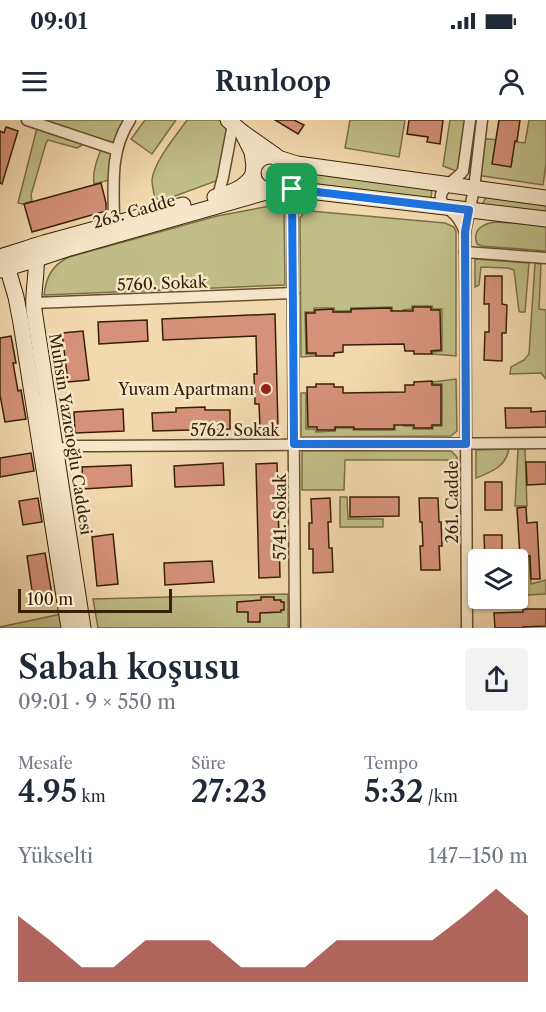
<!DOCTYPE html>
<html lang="tr">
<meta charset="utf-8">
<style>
:root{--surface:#fff;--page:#f2f2f3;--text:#1f2937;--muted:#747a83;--accent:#8f2418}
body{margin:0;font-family:"Libre Caslon Text",serif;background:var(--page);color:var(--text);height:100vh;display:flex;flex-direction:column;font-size:22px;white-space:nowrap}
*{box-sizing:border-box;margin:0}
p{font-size:20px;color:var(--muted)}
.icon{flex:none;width:33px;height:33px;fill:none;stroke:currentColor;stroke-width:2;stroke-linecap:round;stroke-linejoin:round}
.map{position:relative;height:508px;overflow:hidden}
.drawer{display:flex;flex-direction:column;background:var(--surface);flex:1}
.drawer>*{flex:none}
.fabs{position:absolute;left:468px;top:429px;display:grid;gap:12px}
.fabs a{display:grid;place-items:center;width:60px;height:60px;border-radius:6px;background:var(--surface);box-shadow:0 2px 4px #0004;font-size:30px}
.scale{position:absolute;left:18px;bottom:15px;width:154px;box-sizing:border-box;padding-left:6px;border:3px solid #372006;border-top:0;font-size:16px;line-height:21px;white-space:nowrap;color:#372006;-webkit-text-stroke:4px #f7e6ca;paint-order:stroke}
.pin{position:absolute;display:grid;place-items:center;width:51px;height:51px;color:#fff;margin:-26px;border-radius:12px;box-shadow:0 3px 9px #0006}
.round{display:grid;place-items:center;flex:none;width:63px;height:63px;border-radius:6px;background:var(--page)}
.headline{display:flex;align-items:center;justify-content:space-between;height:102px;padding:0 18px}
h1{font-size:33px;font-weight:600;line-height:45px}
.figures{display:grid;grid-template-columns:repeat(3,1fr);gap:9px;height:102px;padding:6px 18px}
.figures div{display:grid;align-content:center}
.figures b{font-size:30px;font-weight:600}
.figures small{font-size:16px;font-weight:400}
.figures p{font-size:16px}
.chart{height:168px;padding:12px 18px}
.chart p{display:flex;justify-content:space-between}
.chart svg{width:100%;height:108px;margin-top:6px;fill:var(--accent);opacity:.7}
.status{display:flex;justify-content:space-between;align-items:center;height:42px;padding:0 30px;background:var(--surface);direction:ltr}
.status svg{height:16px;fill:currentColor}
header{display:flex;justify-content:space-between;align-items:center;height:78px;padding:0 18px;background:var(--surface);font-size:27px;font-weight:600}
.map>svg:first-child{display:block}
.green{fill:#c0be87;stroke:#7c6f46;stroke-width:1.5}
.building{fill:#d6917b;stroke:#372006;stroke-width:1.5}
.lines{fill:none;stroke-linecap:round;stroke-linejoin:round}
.street-casing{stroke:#664e30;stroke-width:13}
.secondary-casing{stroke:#372006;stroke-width:17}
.street{stroke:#f7e6ca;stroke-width:10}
.secondary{stroke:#f7e6ca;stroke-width:15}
.route-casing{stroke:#fff;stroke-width:12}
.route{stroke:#1a73e8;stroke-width:8}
.poi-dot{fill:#8f2418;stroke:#f7e6ca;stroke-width:2}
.labels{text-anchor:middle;stroke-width:5;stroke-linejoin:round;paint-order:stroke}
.street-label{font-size:16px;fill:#372006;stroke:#f7e6ca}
.poi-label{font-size:16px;fill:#372006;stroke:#f7e6ca;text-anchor:end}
</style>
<div class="status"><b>09:01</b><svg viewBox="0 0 49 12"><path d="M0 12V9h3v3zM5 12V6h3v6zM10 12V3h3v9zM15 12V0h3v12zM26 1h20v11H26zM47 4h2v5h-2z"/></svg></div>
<header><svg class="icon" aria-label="menu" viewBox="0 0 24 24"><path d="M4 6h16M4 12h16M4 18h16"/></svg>Runloop<svg class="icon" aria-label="person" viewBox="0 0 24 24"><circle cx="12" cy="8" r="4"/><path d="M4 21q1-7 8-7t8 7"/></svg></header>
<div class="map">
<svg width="546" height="508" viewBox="0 0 546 508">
<rect width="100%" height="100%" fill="#f3d9ae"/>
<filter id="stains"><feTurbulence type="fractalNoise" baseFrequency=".00333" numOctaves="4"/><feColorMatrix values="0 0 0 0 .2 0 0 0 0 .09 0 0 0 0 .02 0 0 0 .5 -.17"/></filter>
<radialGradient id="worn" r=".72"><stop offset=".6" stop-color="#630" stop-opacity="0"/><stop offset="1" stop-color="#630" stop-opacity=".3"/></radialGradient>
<g class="green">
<path d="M27,0H126L113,59L94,64C92,51 98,38 102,26L84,19L82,25L77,28L48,20L46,23L31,75L32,81L23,84L18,83L38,4Z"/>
<path d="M145,0H176L152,34L131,19Z"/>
<path d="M187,0H222L230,10L223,42L216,61L167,79H155C154,73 152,66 152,60C154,41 176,16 187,0Z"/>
<path d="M350,0H405L399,37L345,28Z"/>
<path d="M450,0H470L463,49L456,51L443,46Z"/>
<path d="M529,0H546V44L543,65L476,55L480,18L525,23Z"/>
<path d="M296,50L432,67L431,80L295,63C291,60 291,58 291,54Z"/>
<path d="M486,77L546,84V94L485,86L483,83Z"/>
<path d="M270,86L279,87L284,94L285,165L44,175C46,157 52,145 69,137L217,96Z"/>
<path d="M310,91L445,103L454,107L456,112V236L433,234V232L442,231V189H433L432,186H412V189L403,190V196H393L392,187L351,188L350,191H335L334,188H314V192H305L306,234H315V236L301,237L300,98L304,92Z"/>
<path d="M495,102L546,105V131L482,126L477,124C472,110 482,104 495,102Z"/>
<path d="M475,139L529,143L525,192H520L519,191L514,150L508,148L481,147L479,165L475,167Z"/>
<path d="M535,143L541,144L539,189L546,190V259L541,253L510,254L511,247L524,240L529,234Z"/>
<path d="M456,259L457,311L451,316L301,317V273H306V309H315L316,312L335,311L336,308H353V310H395V301L404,300V306H412L413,309H433V306H442V264H433V262Z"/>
<path d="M509,329C505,348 492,351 476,358V330Z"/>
<path d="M518,329H525L527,386H515Z"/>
<path d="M302,331H451L457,337V360H449L448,340H345L344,370H302Z"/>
<path d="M340,377H347L348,399H383V407H340Z"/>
<path d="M520,438H529L531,464L546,460V474L527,475L518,477V450Z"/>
<path d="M288,474V508H98L93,479Z"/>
<path d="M66,493L69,508H0V507Z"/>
</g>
<g class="building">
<path d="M275,0H294L304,5L298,14Z"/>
<path d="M409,0H443L440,24L427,22L428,17L407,14Z"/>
<path d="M499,0H520L517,21H515L511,47L492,44Z"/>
<path d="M6,7L18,11L2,64L0,63V11L4,13Z"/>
<path d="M101,63L106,83V91L32,112L24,84Z"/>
<path d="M485,156H502V184L507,185L506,213H502V241L484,240L485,212H489V184H484Z"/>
<path d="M413,187H431V190H440L441,230L431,231L432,234H414V231H405L404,224L343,225V232L334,233V236H316V233H307L306,193H315V190L333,189V192H351V189L391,188V191H413Z"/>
<path d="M275,194L278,307H260L259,284H255L254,254H257L256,216L163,220L162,199Z"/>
<path d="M147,200L148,221L99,224L98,202Z"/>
<path d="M83,211L89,260L68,262L62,213Z"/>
<path d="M11,216L16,243H13L18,271L21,270L26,299L5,302L0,275V218Z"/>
<path d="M432,261V265H441V305H432V308H414V305H394V309H354V307H335V310H317V307H308L307,267H316V264H334V267H343V273L405,272V265H414V262Z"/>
<path d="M205,287V290H230V309L153,311L152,293L176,292V288Z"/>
<path d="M505,288H531V292L546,291V307L506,308Z"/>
<path d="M123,289L124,311L75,313L74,292Z"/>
<path d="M31,333L34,351L0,357V338Z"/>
<path d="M526,342H546V364L527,365Z"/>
<path d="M223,343L224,365L175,367L174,346Z"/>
<path d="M277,343L280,457L259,458L256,344Z"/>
<path d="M131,345L132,366L83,369L82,347Z"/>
<rect x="485" y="362" width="17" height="28"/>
<path d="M350,377H399V396L350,397Z"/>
<path d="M38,378L42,402L23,405L19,381Z"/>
<path d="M330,378L331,402H328L329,428H332L333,452L313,453V429H309V403H312L311,379Z"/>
<path d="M419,378H438L439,402H441L442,426H439L440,450H421L420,426H423L422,402H420Z"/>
<path d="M526,387L527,403L537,402L540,459H531L530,436L520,437L517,388Z"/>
<path d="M113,414L118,464L97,466L92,417Z"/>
<path d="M484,415H502V440H485Z"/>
<path d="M45,433L53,481L34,484L27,436Z"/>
<path d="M212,441L214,462L165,465L164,443Z"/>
<path d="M261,477H274V480H281V482H284V490H281V492L260,493V502H248V492H237V482L261,480Z"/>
<path d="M523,489H546V506L523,507V508H495L494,493L523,492Z"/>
</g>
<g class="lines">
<defs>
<g id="street">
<path d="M27,0L117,30"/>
<path d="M470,0L463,51C458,58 450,61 445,68C434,80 447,87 455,95C460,100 462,106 465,112L474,69L482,0"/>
<path d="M292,69L295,508"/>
<path d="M218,76L223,57L233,4"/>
<path d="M114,104C114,68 109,31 130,0"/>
<path d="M465,112L467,508"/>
<path d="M465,132L546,138"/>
<path d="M33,183L293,173"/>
<path d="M50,331L74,326H97L546,323"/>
</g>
<g id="secondary">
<path d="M228,0L242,12"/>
<circle cx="270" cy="53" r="17"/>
<path d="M281,39L297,44L546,78"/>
<path d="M254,46L252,32L242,12L276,36"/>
<path d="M275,69H292L546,99"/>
<path d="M215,77C230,73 244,69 253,55"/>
<path d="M34,126C40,147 32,168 34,190L83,508"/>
<path d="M4,136L16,177L21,203L69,508"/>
<path d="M0,137L44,123L183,85"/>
<path d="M0,150L37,139L70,128L273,70"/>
</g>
</defs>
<use href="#street" class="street-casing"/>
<use href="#secondary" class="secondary-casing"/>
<use href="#street" class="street"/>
<use href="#secondary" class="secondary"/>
</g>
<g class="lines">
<defs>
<path id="route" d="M292,69L469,90L465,112L466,324H294Z"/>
</defs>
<use href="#route" class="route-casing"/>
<use href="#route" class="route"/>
</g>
<circle class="poi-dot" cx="266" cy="269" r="6"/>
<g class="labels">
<g class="street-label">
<text transform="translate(134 91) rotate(-16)" y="6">263. Cadde</text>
<text transform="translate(162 163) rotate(-2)" y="6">5760. Sokak</text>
<text x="235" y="316">5762. Sokak</text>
<text transform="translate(71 314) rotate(81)" y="6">Muhsin Yazıcıoğlu Caddesi</text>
<text transform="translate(452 382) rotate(-90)" y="6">261. Cadde</text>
<text transform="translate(280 397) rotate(-90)" y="6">5741. Sokak</text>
</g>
<g class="poi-label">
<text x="254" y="275">Yuvam Apartmanı</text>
</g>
</g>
<rect width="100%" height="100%" filter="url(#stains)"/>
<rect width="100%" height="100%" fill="url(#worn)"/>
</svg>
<div class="fabs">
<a><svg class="icon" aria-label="layers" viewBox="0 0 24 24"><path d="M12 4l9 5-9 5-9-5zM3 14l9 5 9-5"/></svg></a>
</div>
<div class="scale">100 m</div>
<div class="pin" style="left:292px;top:69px;background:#1e9e55"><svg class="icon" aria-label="arrive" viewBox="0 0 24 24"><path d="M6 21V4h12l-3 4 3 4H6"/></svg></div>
</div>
<section class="drawer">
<div class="headline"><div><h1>Sabah koşusu</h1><p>09:01 · 9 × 550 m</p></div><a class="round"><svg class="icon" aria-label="share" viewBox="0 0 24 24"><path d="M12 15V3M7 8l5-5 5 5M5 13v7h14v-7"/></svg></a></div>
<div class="figures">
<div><p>Mesafe</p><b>4.95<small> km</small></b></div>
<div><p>Süre</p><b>27:23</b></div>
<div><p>Tempo</p><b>5:32<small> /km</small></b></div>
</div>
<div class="chart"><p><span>Yükselti</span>147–150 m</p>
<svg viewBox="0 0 160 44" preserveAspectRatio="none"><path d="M0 44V17L10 27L20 38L30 38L40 27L50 27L60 27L70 38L80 38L90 38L100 27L110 27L120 27L130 27L140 17L150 6L160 17V44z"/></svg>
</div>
</section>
